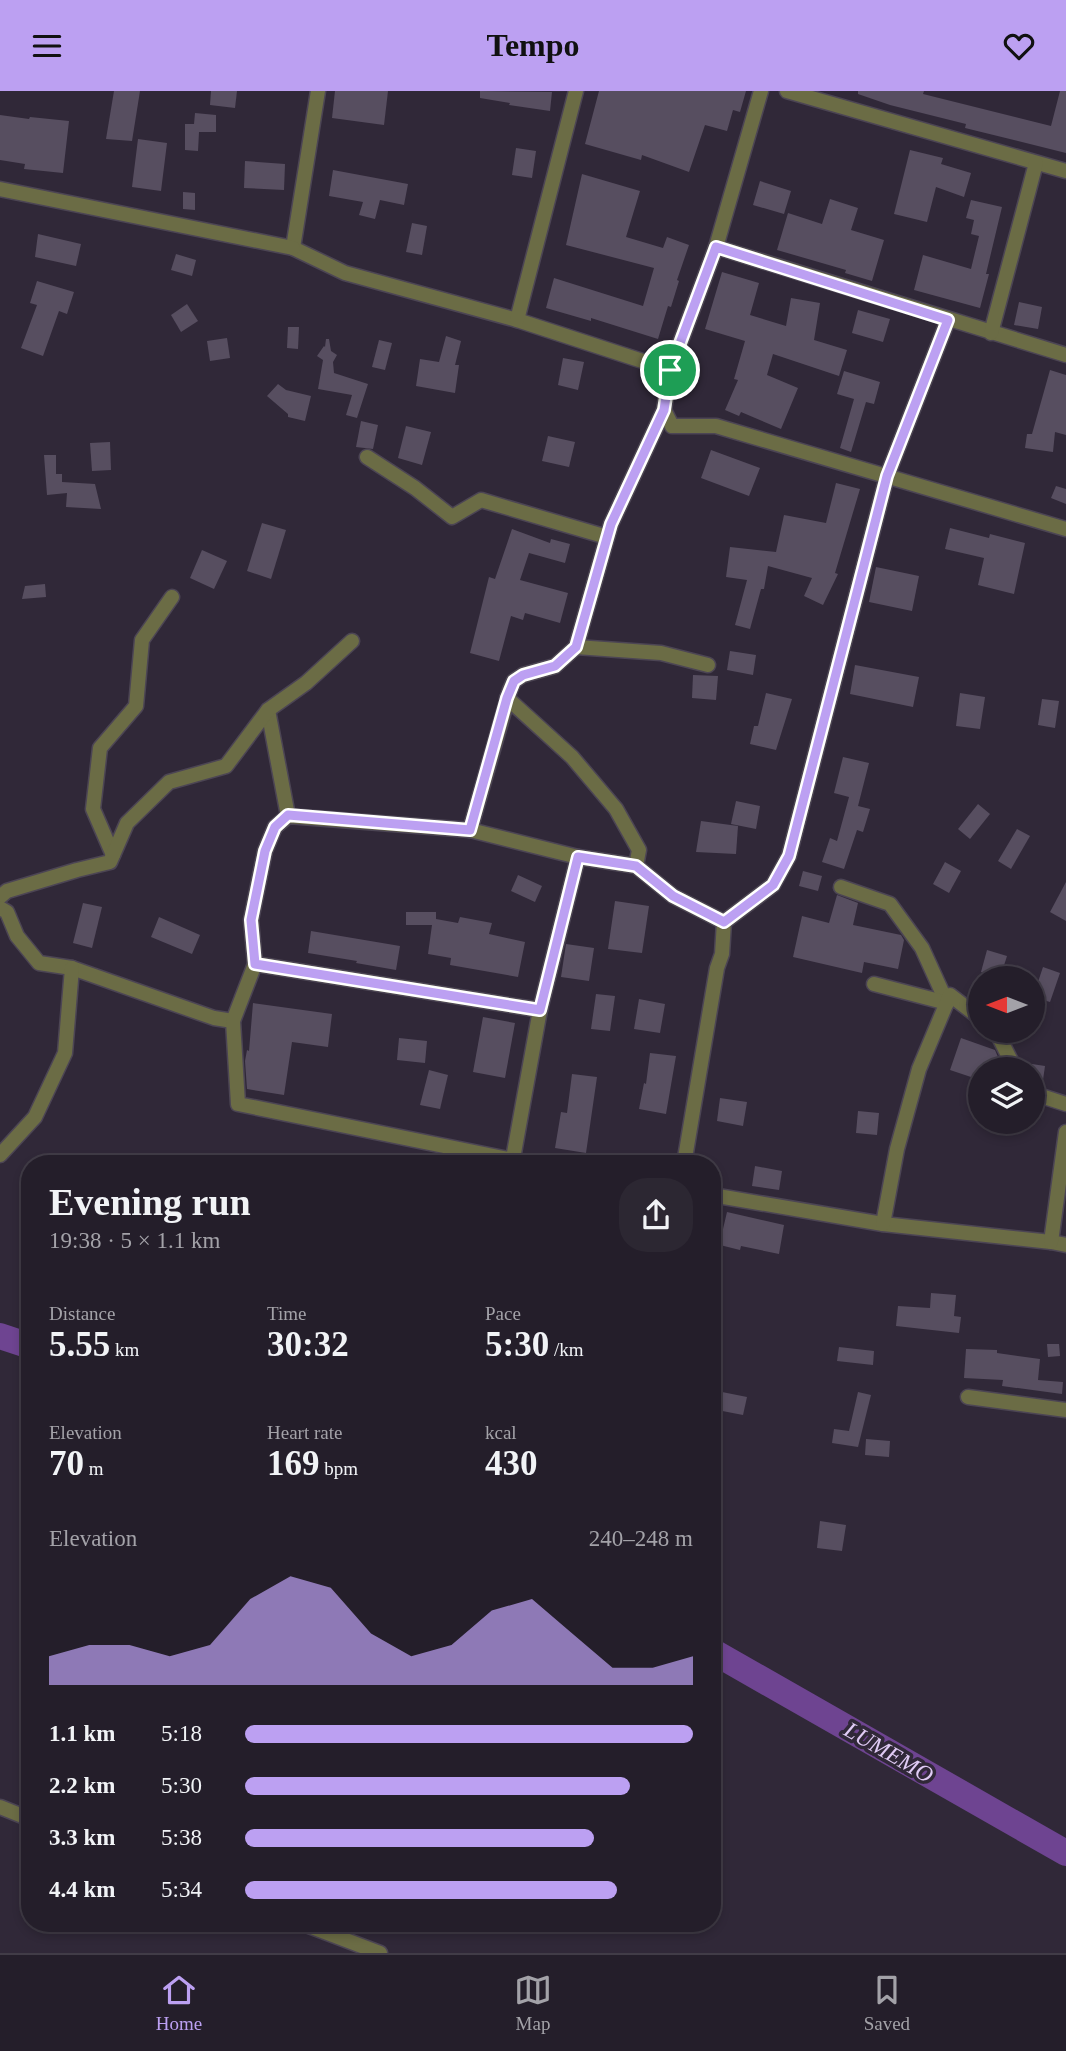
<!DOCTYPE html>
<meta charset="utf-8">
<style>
:root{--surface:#241e2a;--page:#2c2732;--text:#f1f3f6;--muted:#a3a2a8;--line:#413c47;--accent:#bca0f2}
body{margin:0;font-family:Georgia,serif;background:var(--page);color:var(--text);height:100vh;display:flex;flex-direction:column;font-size:26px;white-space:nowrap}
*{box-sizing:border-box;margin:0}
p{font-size:23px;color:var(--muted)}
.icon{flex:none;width:38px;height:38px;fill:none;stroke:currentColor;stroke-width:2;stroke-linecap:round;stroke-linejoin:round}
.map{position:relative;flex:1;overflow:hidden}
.sheet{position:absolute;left:21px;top:1064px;width:700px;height:777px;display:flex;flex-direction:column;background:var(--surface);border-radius:28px;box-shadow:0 4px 10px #0003,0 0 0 2px var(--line)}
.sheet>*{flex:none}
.needle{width:46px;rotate:270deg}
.fabs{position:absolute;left:968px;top:875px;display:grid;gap:14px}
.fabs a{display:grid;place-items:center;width:77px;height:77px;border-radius:50%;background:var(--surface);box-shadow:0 4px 10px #0003,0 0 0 2px var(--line);font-size:35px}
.pin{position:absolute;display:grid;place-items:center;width:60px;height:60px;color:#fff;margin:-30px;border:4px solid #fff;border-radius:50%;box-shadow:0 2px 7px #0007}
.round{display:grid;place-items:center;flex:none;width:74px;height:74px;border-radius:28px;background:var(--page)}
.headline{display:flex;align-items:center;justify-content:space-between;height:119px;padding:0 28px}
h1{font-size:38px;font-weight:800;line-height:52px}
.figures{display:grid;grid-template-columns:repeat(3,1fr);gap:10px;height:119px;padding:7px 28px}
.figures div{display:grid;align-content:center}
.figures b{font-size:35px;font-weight:800}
.figures small{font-size:19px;font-weight:400}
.figures p{font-size:19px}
.chart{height:196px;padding:14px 28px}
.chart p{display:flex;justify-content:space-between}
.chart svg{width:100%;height:126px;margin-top:7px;fill:var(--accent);opacity:.7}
ul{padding:0 28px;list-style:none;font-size:23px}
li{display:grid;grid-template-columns:112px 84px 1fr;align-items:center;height:52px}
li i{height:18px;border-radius:9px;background:var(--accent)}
header{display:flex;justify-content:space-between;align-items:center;height:91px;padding:0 28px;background:var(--accent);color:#111;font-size:32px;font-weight:800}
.tabs{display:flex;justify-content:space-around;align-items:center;height:98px;border-top:2px solid var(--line);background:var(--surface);font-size:19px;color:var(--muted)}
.tabs a{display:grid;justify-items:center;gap:4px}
.tabs .on{color:var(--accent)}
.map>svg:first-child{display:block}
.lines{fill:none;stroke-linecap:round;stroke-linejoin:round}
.river{stroke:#6e4491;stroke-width:26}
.building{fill:#574e60}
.street-casing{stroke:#4c4554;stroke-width:17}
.street{stroke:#6b6c45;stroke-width:14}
.route-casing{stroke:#fff;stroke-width:14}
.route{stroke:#bca0f2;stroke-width:9}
.labels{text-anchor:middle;stroke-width:7;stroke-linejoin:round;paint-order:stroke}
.water-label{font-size:23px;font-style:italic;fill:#e0cbf5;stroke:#302838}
</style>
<header><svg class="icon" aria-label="menu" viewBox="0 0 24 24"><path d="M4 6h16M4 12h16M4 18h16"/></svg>Tempo<svg class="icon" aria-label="heart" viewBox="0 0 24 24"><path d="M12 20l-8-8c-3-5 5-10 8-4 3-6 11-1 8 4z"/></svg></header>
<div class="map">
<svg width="1066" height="1862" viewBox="0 0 1066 1862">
<rect width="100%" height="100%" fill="#302838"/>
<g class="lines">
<g class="river">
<path d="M0,1245L30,1255"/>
<path d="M712,1560L1066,1762"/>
</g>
</g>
<g class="building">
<path d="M114,0H140L132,50L106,48Z"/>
<path d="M211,0H237L235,17L210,14Z"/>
<path d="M335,0H388L384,34L332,27Z"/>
<path d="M480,0L552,1L550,20L509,14L510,12L480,7Z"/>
<path d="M599,0H746L740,21L733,19L727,40L705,34L689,81L642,64L641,69L585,53Z"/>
<path d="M858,0H924L923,3L1051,35L1060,0H1066V62L965,37L966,33L890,14L858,3Z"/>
<path d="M195,22L216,24V41H199L198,60L185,59V33H194Z"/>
<path d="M0,24L29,28L30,26L69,30L63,82L24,78L25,73L0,69Z"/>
<path d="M138,48L167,52L161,100L132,96Z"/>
<path d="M516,57L536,60L532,87L512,84Z"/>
<path d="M910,59L943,67L941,73L971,82L964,106L936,96L927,131L894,123Z"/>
<path d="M245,70L285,73L284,99L244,97Z"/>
<path d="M333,79L408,93L404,114L380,109L375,128L359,124L363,111L329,105Z"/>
<path d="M582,83L640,100L626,146L663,157L667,146L689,154L677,189L679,190L671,216L668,215L658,248L591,227V230L546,217L554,187L643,215L654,177L566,154Z"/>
<path d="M760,90L791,100L784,123L753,114Z"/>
<path d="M183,101L195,102V119L183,118Z"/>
<path d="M830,108L858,117L851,139L884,149L872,190L845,182L846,179L777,159L788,122L822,133Z"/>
<path d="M971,109L1002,116L986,183H989L980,217L914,199L923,164L971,178L979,145L971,143L974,129L966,127Z"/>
<path d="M412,132L427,135L422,164L406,161Z"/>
<path d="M38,143L81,153L76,175L35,166Z"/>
<path d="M176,163L196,169L192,185L171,179Z"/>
<path d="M722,181L759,192L750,224L786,235L791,207L820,212L814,249L847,259L839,285L773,263L767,284L798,297L781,338L741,321L739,325L725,319L738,289L734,288L745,250L705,238Z"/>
<path d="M37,190L74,201L67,223L59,220L43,265L21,257L37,214L30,212Z"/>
<path d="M1019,211L1042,216L1038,238L1014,234Z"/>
<path d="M187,213L198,230L181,241L171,224Z"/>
<path d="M858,219L890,228L883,251L852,242Z"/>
<path d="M288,236H299L298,258L287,257Z"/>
<path d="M446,245L461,250L455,274H459L455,302L416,295L420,268L439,271Z"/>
<path d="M227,247L230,267L210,270L207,250Z"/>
<path d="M326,248H329L331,260L337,264L333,271L334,282L368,293L357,327L346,324L352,304L318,298L323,269L317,265L324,255L325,256Z"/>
<path d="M379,249L392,252L385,279L372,276Z"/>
<path d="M563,267L584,271L578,299L558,294Z"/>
<path d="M1050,279L1066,284V344L1055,341L1053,361L1025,357L1027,343H1032Z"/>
<path d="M844,280L880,291L874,313L866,311L851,361L840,357L854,308L837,303Z"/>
<path d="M278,293L286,299L311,305L305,330L288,326V323L267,305Z"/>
<path d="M361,330L378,334L373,358L356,356Z"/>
<path d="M406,335L431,341L422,374L398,367Z"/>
<path d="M548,345L575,351L569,376L542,370Z"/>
<path d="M110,351L111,379L92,380L90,352Z"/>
<path d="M711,359L760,377L749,405L701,387Z"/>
<path d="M44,364H56V383H62V391L95,393L101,418L66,416L67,402L47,404Z"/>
<path d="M836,392L860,398L835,482L838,483L823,514L804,505L812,487L768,475L764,498H761L750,538L735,534L747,489L726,486L730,456L776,461L784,424L826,432Z"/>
<path d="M1056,395L1066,398V413L1051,407Z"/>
<path d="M262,432L286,439L271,488L247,480Z"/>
<path d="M950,437L989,447L990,443L1025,452L1014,503L978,494L984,467L945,458Z"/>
<path d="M512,438L550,452L551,448L570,453L565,472L529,462L520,489L568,502L560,532L525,522L523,529L511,525L499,570L470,562L489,486L495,488Z"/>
<path d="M202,459L227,470L214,498L190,487Z"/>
<path d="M876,476L919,485L912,520L869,511Z"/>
<path d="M45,493L46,506L22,508L25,495Z"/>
<path d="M730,560L756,564L753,584L727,579Z"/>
<path d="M855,574L919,586L913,616L850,603Z"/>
<path d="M693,584L718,585L716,609L692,607Z"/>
<path d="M766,602L792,608L776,659L750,653L754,635H758Z"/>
<path d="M960,602L985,606L980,638L956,635Z"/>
<path d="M1042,608L1059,610L1055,637L1038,634Z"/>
<path d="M843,666L869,672L858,715L870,718L863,741L857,739L844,778L822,771L830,747L837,750L849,706L834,702Z"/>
<path d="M736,710L760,715L756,738L731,733Z"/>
<path d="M978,713L990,723L970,748L958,738Z"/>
<path d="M701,730L738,735L736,763L696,761Z"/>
<path d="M1017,738L1030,745L1011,778L998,770Z"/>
<path d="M945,771L961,780L949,802L933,793Z"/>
<path d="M803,780L822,785L818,800L799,795Z"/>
<path d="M518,784L542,795L535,811L511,800Z"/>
<path d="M1066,791V830L1050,821Z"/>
<path d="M837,804L858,812L853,834L901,844L904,849L898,878L864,871L862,882L793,866L802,825L829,832Z"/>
<path d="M615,810L649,815L642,862L608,858Z"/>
<path d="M83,812L102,816L92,857L73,852Z"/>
<path d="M406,821H436V828L458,832L460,826L492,832L489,843L525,851L518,886L450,874L451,867L428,863L432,834H406Z"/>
<path d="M159,826L200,844L192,863L151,846Z"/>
<path d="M311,840L400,855L396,879L356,872L357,870L308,862Z"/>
<path d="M566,853L594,857L589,890L561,886Z"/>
<path d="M987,859L1007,865L1000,887L981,881Z"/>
<path d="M1043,876L1060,882L1050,911L1033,906Z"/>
<path d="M596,903L615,905L610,940L591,938Z"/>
<path d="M639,908L665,913L660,942L634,938Z"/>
<path d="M253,912L332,923L328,956L292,951L284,1004L247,998L245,970L247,959L249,960Z"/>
<path d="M483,926L515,932L505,987L473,981Z"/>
<path d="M399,947L427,950L425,972L397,969Z"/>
<path d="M961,947L995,959L998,966L994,978H980V989L950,979Z"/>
<path d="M650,962L676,965L666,1023L639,1018L644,992L646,993Z"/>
<path d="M1032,973L1045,975L1043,989L1032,987Z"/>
<path d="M429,979L448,984L440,1018L420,1014Z"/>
<path d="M572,983L597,986L586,1062L555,1057L561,1021L567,1022Z"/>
<path d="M720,1007L747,1011L743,1035L717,1030Z"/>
<path d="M858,1020L879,1022L877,1044L856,1042Z"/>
<path d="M755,1075L782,1080L779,1099L752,1095Z"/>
<path d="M727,1121L784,1134L779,1163L741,1155L740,1159L712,1152V1136L723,1138Z"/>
<path d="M931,1202L956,1204L954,1225L961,1226L959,1242L896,1235L898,1215L930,1217Z"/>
<path d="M1047,1253H1059L1060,1265L1048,1266Z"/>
<path d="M839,1256L874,1260L873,1274L837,1270Z"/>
<path d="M966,1258L997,1259V1262L1040,1268L1038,1289L1063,1291L1062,1303L1002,1295L1003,1289L964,1287Z"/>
<path d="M712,1299L747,1306L743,1324L712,1318Z"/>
<path d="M858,1301L871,1304L858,1356L832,1352L834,1338L849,1340Z"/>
<path d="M866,1348L890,1350L889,1366L865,1364Z"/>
<path d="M820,1430L846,1434L842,1460L817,1457Z"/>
</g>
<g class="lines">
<defs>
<g id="street">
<path d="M318,0L293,157L345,182L517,229L670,279"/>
<path d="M761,0L716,156L670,279L664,319L672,335H716L1066,438"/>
<path d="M787,0L1066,80"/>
<path d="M0,98L293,157"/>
<path d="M716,156L1066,264"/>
<path d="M517,229L576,0"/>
<path d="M991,242L1036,72"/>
<path d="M367,366L415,397L452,426L481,409L607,446"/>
<path d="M576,556L661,562L708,574"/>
<path d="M507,607L572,666L616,718L639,759L636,775"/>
<path d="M268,619L288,725"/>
<path d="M470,739L510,599L514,590L523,584L555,575L576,556L611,433L664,319"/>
<path d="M113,764L93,718L100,657L136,615L142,549L172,506"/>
<path d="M841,796L890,813L922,857L947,912"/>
<path d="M0,806L7,800L77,779L110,771L127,732L169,691L226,675L268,619L306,592L352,550"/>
<path d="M0,817L7,821L17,845L39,872L72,877L214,927L233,930"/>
<path d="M255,873L540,919"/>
<path d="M874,893L947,912"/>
<path d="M996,940L1015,978"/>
<path d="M1032,1002L1066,1013"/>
<path d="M0,1064L35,1026L65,962L72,877"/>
<path d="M512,1073L540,919L578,766"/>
<path d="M533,1073L238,1013L233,930L255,873L251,829L265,760L275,736L288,725L470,739L578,766L636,775L673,805L724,831"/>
<path d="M684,1073L717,877L722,863L724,831L773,794L789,765L887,385L948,229"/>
<path d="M712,1104L883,1133L1051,1151L1066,1154"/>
<path d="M883,1133L897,1058L919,978L950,904L980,927"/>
<path d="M1051,1151L1066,1041"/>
<path d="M968,1306L1066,1319"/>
<path d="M0,1716L30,1728"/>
<path d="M301,1832L380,1862"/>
</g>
</defs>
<use href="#street" class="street-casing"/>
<use href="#street" class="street"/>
</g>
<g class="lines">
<defs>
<path id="route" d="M716,156L948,229L887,385L789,765L773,794L724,831L673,805L636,775L578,766L540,919L255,873L251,829L265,760L275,736L288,724L470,739L507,607L514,590L523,584L555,575L576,556L611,433L664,319L670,279Z"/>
</defs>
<use href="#route" class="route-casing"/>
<use href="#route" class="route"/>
</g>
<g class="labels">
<g class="water-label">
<text transform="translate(889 1661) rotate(30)" y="8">LUMEMO</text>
</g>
</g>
</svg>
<div class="fabs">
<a><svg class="needle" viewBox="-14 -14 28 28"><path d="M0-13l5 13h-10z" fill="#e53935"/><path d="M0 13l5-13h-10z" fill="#a3a2a8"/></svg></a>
<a><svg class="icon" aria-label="layers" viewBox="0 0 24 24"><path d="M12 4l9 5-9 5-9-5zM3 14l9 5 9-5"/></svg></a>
</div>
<div class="pin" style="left:670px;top:279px;background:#1e9e55"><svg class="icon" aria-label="arrive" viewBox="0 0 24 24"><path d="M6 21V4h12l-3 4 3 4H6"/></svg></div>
<section class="sheet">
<div class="headline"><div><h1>Evening run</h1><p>19:38 · 5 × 1.1 km</p></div><a class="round"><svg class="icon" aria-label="share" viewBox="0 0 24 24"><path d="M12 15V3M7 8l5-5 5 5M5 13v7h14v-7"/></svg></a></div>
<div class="figures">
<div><p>Distance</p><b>5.55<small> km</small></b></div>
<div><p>Time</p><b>30:32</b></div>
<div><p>Pace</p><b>5:30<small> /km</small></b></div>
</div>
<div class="figures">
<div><p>Elevation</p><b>70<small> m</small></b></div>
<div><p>Heart rate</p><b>169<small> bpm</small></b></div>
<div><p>kcal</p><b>430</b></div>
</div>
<div class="chart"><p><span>Elevation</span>240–248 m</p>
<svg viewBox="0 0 160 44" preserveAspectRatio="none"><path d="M0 44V34L10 30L20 30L30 34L40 30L50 14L60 6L70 10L80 26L90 34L100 30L110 18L120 14L130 26L140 38L150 38L160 34V44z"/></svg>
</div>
<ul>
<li><b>1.1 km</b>5:18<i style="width:100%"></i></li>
<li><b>2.2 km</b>5:30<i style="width:86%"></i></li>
<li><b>3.3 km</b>5:38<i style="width:78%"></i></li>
<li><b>4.4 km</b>5:34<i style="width:83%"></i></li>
</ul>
</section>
</div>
<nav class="tabs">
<a class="on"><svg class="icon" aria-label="home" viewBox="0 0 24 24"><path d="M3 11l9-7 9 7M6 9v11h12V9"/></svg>Home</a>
<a><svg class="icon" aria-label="map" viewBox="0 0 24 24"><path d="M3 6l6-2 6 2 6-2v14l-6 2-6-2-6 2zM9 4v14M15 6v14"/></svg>Map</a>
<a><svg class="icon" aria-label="saved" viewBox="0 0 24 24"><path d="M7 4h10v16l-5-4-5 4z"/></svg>Saved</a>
</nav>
